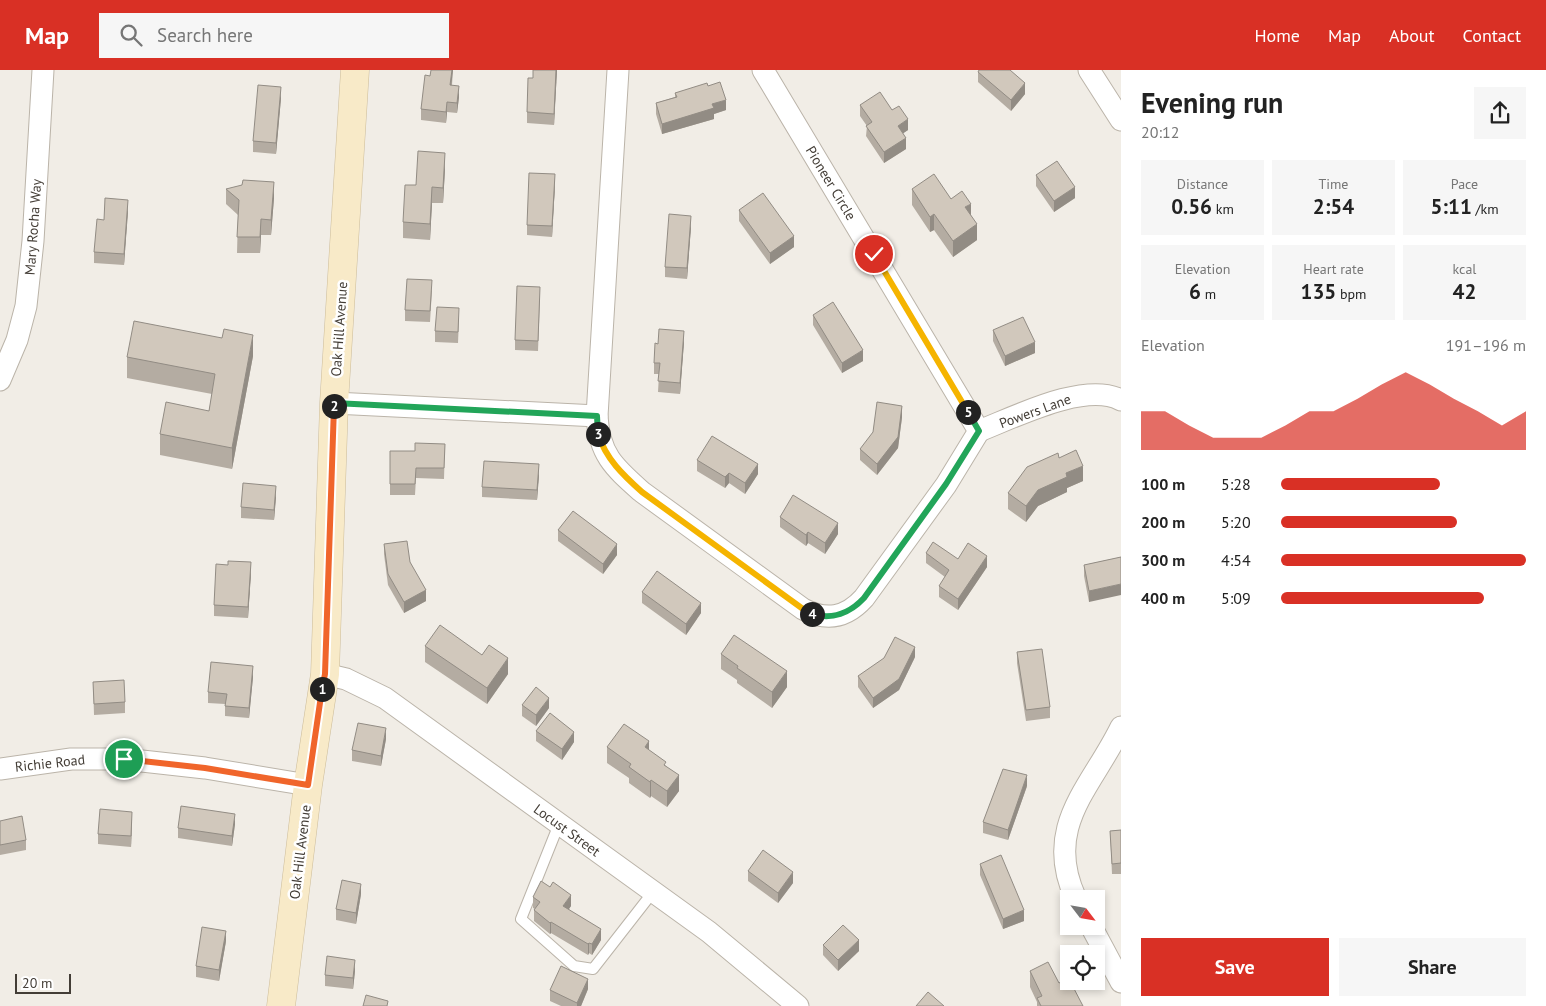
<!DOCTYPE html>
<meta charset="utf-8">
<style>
:root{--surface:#fff;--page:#f6f6f6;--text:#222;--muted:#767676;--accent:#d93025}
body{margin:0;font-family:"PT Sans",sans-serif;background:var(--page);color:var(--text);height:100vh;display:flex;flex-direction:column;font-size:19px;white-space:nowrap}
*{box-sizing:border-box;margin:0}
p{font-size:16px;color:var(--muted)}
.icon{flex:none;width:28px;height:28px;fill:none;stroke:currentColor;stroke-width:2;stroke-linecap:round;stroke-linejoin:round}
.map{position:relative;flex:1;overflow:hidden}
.panel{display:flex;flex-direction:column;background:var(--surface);width:425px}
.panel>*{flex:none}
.needle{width:32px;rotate:121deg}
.buttons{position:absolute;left:1060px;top:820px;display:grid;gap:10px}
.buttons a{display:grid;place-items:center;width:45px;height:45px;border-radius:0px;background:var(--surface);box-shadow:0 2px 8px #0003;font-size:25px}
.scale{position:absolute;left:15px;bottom:12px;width:56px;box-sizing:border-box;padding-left:5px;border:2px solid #433d36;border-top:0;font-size:14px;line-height:18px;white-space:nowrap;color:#433d36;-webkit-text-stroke:4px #fff;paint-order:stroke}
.pin{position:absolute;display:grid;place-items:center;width:42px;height:42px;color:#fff;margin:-21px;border:2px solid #fff;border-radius:50%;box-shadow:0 1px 5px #0007}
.km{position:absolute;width:25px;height:25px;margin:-12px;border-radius:50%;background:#222;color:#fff;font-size:14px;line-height:25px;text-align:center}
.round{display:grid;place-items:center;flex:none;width:52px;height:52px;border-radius:0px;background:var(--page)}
.summary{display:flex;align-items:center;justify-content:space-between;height:85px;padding:0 20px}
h1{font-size:28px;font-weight:800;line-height:38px}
.stats{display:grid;grid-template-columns:repeat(3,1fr);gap:8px;height:85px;padding:5px 20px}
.stats div{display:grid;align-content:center;border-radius:0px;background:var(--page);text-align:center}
.stats b{font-size:21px;font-weight:800}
.stats small{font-size:14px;font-weight:400}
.stats p{font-size:14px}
.chart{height:140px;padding:10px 20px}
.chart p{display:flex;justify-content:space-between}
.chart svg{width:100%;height:90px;margin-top:5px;fill:var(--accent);opacity:.7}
.primary-button{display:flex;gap:10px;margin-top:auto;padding:10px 20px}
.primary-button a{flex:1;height:58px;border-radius:0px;background:var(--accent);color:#fff;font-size:20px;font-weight:800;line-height:58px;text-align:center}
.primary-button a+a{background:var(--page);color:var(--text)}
ul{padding:0 20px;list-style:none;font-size:16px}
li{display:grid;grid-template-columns:80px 60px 1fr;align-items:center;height:38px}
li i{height:12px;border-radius:6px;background:var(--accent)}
header{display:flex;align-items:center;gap:30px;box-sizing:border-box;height:70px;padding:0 25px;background:var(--accent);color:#fff}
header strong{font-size:24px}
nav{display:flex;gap:28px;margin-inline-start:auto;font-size:18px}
.search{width:350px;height:45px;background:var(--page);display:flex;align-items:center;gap:12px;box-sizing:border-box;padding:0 18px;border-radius:0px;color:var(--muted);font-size:19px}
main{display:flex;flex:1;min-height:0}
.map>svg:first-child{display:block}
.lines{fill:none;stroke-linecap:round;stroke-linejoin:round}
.service-casing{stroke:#bbb4a9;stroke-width:12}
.minor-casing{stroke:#bbb4a9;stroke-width:23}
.secondary-casing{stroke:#ccbc9a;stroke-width:29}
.service{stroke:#fff;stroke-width:10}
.minor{stroke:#fff;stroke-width:21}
.secondary{stroke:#f8eac8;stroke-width:28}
.wall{fill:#b4aca2}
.shaded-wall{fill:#928c84}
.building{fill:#d1c8bc;stroke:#928c84}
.split-1-casing{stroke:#fff;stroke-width:10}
.split-2-casing{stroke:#fff;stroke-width:10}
.split-3-casing{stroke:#fff;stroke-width:10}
.split-4-casing{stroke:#fff;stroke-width:10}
.split-5-casing{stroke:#fff;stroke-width:10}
.split-6-casing{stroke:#fff;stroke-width:10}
.split-1{stroke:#f0652b;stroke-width:6}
.split-2{stroke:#f0652b;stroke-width:6}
.split-3{stroke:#22a559;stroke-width:6}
.split-4{stroke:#f5b400;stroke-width:6}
.split-5{stroke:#22a559;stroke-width:6}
.split-6{stroke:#f5b400;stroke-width:6}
.labels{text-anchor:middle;stroke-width:5;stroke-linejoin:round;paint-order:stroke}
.street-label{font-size:14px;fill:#433d36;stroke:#fff}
</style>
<header>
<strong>Map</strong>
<div class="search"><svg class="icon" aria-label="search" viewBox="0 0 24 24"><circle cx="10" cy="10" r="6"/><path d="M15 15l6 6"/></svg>Search here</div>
<nav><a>Home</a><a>Map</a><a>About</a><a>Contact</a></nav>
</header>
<main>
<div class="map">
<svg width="1121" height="936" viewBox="0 0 1121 936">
<rect width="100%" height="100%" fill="#f1ede6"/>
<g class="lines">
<defs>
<path id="service" d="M559,754L521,849L574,896L593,899L653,822"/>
<g id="minor">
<path d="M618,0L597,346C599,385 615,398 642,422L803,539C826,551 846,548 864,528L946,415L979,361L763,0"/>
<path d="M1089,0L1121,50"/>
<path d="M0,310L17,270L26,236L33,171L43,0"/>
<path d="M334,333L597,346"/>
<path d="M979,361C1015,347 1085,311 1121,330"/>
<path d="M325,604L346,609L385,628L709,862L798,936"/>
<path d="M0,699L71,689H124L205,698L308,715"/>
<path d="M1076,829C1042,756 1092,717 1121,657"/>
<path d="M1091,856L1121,912"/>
</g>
<path id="secondary" d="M281,936L308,715L325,604L334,333L355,0"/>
</defs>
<use href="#service" class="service-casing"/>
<use href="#minor" class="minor-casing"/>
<use href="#secondary" class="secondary-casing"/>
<use href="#service" class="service"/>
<use href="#minor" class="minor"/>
<use href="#secondary" class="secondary"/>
</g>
<g class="wall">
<path d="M453,0L452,15L459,27L457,43L447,42L446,53L421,50V39L430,6Z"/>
<path d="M557,0L554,55L527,53V42L533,8Z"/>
<path d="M978,2L1025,24L1011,41L978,12Z"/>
<path d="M708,16L726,40L714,44V49L662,64L656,44V33L675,27V23Z"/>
<path d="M281,28L276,84L253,82V71Z"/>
<path d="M860,35L892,40L908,60L903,63L906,79L884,93L866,66L867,56L860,46Z"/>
<path d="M445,99L443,133H432L430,170L403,168V152L416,115Z"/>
<path d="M1036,105L1075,128L1054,142L1036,116Z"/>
<path d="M555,115L552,167L527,165V155Z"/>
<path d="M226,119L274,128L271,165H261L260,183H237L238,145L226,134Z"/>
<path d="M912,119L951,129L971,145L977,170L953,187L934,160L930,162L912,135Z"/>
<path d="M739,140L794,177L770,194L739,151Z"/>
<path d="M128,141L124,195L94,193V182L104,150Z"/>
<path d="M691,157L687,209L665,207V197Z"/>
<path d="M432,220L430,252L405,251V240Z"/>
<path d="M540,228L538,281L515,280V270Z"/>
<path d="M813,245L863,291L842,303L813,255Z"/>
<path d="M459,249L458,273L435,272V261Z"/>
<path d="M993,260L1035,283L1005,296L993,271Z"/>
<path d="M684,272L680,324L658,322L659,304H654V293L658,274Z"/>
<path d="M253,286L232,399L160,385V364L209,341L212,324L127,308V287Z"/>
<path d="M902,347L898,378L877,405L860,390V379Z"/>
<path d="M445,374L444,409L416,408L415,425H390V381H415Z"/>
<path d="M1059,388L1083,411L1067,418V422L1038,436L1026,452L1008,439V423Z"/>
<path d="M697,390L758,404L745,424L729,413L725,418L697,401Z"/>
<path d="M539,405L537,430L482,427V417Z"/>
<path d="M276,427L274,450L241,448V437Z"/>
<path d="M780,447L838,464L825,484L808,473L806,476L780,457Z"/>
<path d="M558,460L617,485L603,504L558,471Z"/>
<path d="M384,474L410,492L426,531L404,543L388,515L384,484Z"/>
<path d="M926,483L958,489L987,497L958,540L939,527V516L945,507L926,493Z"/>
<path d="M1121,487L1089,532L1084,506V495Z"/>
<path d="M251,503L248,548L214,546V535Z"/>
<path d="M642,522L701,543L686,565L642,533Z"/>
<path d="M425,576L508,604L487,634L425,592Z"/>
<path d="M1017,582L1050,637V648L1026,651L1017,593Z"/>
<path d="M721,584L787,617L772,638L737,613V610L721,599Z"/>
<path d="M915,587L899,620L873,638L858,617V606Z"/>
<path d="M253,607L249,648L225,646V634L208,633V622Z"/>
<path d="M93,612L125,632V643L94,645Z"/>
<path d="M522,635L549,638L536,656L522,646Z"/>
<path d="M536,661L574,672L562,690L536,671Z"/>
<path d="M386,669L381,696L352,691V680Z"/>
<path d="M607,677L649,680L666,696L679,721L667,737L651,726L650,728L629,713V708L607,693Z"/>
<path d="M1027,716L1008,770L983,763V752Z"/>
<path d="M0,751L26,770V780L0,785Z"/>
<path d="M132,752L131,777L98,774V764Z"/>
<path d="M235,754L232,776L178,768V758Z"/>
<path d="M1121,760V804H1112L1110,761Z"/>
<path d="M980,794L1024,851L1003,859L980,805Z"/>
<path d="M748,801L793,813L778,833L748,811Z"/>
<path d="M361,824L356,854L336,850V839Z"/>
<path d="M533,827L571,836L569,839L601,870L592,885L589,883L588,885L551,863L550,864L534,851V840L535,839L533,838Z"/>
<path d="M226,871L219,911L196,907V896Z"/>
<path d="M823,875L859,881L838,901L823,885Z"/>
<path d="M355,901L353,919L325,916V905Z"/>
<path d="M1030,901L1059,913L1083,936H1037V932L1030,917Z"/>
<path d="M588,919L581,936H561L550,931V920Z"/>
</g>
<g class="shaded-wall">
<path d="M452,0H453L450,25V15Z"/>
<path d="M556,0H557L554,55V44Z"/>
<path d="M1025,13V24L1011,41V30Z"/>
<path d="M459,16V27L457,43V33Z"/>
<path d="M281,17V28L276,84V73Z"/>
<path d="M726,30V40L714,44V49L662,64V54L712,34Z"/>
<path d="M447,32V42L446,53V42Z"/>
<path d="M908,49V60L898,67V56Z"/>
<path d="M906,68V79L884,93V82Z"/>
<path d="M445,83V99L443,133V118Z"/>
<path d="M555,104V115L552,167V156Z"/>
<path d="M274,112V128L271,165V150Z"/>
<path d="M432,117V133L430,170V154Z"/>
<path d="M1075,117V128L1054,142V131Z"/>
<path d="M128,130V141L124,195V184Z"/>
<path d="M971,134V149L965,137Z"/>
<path d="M934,144V160L930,162V147Z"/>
<path d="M691,146V157L687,209V198Z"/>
<path d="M261,149V165L260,183V167Z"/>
<path d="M977,154V170L953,187V171Z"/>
<path d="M794,166V177L770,194V183Z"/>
<path d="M684,261V272L680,324V313Z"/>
<path d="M253,265V286L232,399V378Z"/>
<path d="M1035,272V283L1005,296V286Z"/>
<path d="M863,280V291L842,303V293Z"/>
<path d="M902,336V347L898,378L877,405V394Z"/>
<path d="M539,394V405L537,430V420Z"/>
<path d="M758,394V404L745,424V413Z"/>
<path d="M1083,396V411L1067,418V422L1038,436L1026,452V436L1038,420L1066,403Z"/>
<path d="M729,403V413L725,418V407Z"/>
<path d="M276,416V427L274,450V440Z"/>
<path d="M838,453V464L825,484V473Z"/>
<path d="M808,462V473L806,476V465Z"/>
<path d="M617,474V485L603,504V494Z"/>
<path d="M987,486V497L958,540V529Z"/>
<path d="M251,492V503L248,548V537Z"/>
<path d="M1121,514V525L1089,532V521Z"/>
<path d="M426,520V531L404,543V532Z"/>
<path d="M701,533V543L686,565V554Z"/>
<path d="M915,577V587L899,620L873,638V628Z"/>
<path d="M508,588V604L487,634V618Z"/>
<path d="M253,596V607L249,648V638Z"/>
<path d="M787,601V617L772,638V622Z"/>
<path d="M549,628V638L536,656V645Z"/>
<path d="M386,658V669L381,696V686Z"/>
<path d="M574,662V672L562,690V679Z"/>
<path d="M649,671V687L645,677Z"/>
<path d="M679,705V721L667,737V721Z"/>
<path d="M1027,705V716L1008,770V760Z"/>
<path d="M651,710V726L650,728V712Z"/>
<path d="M132,742V752L131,777V766Z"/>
<path d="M235,744V754L232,776V766Z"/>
<path d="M793,802V813L778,833V823Z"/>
<path d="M361,814V824L356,854V843Z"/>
<path d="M571,825V836L563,847V836Z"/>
<path d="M1024,840V851L1003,859V849Z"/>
<path d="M551,852V863L550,864V853Z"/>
<path d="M601,859V870L592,885V874Z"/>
<path d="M226,861V871L219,911V900Z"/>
<path d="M859,870V881L838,901V890Z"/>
<path d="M589,873V883L588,885V874Z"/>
<path d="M355,890V901L353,919V908Z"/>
<path d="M588,909V919L581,936H577V933Z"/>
</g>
<g class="building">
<path d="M431,0H452L450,15L459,16L457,33L447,32L446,42L421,39L425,5L430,6Z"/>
<path d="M533,0H556L554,44L527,42L528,8H533Z"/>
<path d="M979,0H1010L1025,13L1011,30L978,2Z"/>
<path d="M720,12L726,30L712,34L714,38L662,54L656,33L677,27L675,23L707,13L708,16Z"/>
<path d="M258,15L281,17L276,73L253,71Z"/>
<path d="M880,22L892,40L899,36L908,49L898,56L906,68L884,82L866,56L872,52L860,35Z"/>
<path d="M418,81L445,83L443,118L432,117L430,154L403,152L405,115H416Z"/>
<path d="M1057,91L1075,117L1054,131L1036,105Z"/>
<path d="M529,103L555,104L552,156L527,155Z"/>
<path d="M934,104L951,129L962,121L971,134L965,137L977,154L953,171L934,144L930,147L912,119Z"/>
<path d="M243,110L274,112L271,150L261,149L260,167H237L239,130L226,119L242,115Z"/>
<path d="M763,123L794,166L770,183L739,140Z"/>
<path d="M105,128L128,130L124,184L94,182L97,149L104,150Z"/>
<path d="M669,144L691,146L687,198L665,197Z"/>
<path d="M407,209L432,210L430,241L405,240Z"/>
<path d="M517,216L540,217L538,271L515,270Z"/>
<path d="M833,232L863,280L842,293L813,245Z"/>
<path d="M437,237L459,238L458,262L435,261Z"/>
<path d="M1023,247L1035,272L1005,286L993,260Z"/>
<path d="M134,251L222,268L224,259L253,265L232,378L160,364L166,332L209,341L215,304L127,287Z"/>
<path d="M659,259L684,261L680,313L658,311L660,293H654L655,273L658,274Z"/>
<path d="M877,332L902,336L898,367L877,394L860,379L873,362Z"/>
<path d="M712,366L758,394L745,413L729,403L725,407L697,390Z"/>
<path d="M415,373L445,374L444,398H416L415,414H390V381H415Z"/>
<path d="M1076,380L1083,396L1066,403L1067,407L1038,420L1026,436L1008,423L1027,397L1058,383L1059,388Z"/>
<path d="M484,391L539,394L537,420L482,417Z"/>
<path d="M243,413L276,416L274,440L241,437Z"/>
<path d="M793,425L838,453L825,473L808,462L806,465L780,447Z"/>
<path d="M573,441L617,474L603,494L558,460Z"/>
<path d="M407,471L410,492L426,520L404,532L388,504L384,474Z"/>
<path d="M933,472L958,489L968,473L987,486L958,529L939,516L949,500L926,483Z"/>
<path d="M1121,487V514L1089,521L1084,495Z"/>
<path d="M228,491L251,492L248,537L214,535L216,494L228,495Z"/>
<path d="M657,501L701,533L686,554L642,522Z"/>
<path d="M440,555L482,585L489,575L508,588L487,618L425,576Z"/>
<path d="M734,565L787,601L772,622L737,598L738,596L721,584Z"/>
<path d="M895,567L915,577L899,609L873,628L858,606L884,588Z"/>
<path d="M1042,579L1050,637L1026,640L1017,582Z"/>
<path d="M211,592L253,596L249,638L225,636L227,624L208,622Z"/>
<path d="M124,610L125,632L94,634L93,612Z"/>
<path d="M536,617L549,628L536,645L522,635Z"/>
<path d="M550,643L574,662L562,679L536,661Z"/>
<path d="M358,653L386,658L381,686L352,680Z"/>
<path d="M624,654L649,671L645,677L666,692L664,695L679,705L667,721L651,710L650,712L629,697L631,694L607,677Z"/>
<path d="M1003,699L1027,705L1008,760L983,752Z"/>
<path d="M181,736L235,744L232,766L178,758Z"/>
<path d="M100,739L132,742L131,766L98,764Z"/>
<path d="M22,746L26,770L0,775V751Z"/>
<path d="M1121,760V793L1112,794L1110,761Z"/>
<path d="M763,780L793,802L778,823L748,801Z"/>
<path d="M1001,785L1024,840L1003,849L980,794Z"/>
<path d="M342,810L361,814L356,843L336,839Z"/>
<path d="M541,811L550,817L553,812L571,825L563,836L601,859L592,874L589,873L588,874L551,852L550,853L534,840L540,832L533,827Z"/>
<path d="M843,855L859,870L838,890L823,875Z"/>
<path d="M202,857L226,861L219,900L196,896Z"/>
<path d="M327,886L355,890L353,908L325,905Z"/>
<path d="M1048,892L1059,913L1069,908V911H1070L1083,936H1041L1037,928L1042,926L1030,901Z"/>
<path d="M561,896L588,909L577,933L550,920Z"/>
<path d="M928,922L944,936H916Z"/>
<path d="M366,925L388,931L387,936H363Z"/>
</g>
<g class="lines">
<defs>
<path id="split-1" d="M124,689L205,698L308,715L322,619"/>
<path id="split-2" d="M322,619L325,604L334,336"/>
<path id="split-3" d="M334,336V333L597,346L598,364"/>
<path id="split-4" d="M598,364C606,389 623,405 642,422L803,539L812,544"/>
<path id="split-5" d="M812,544C832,550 850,543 864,528L946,414L979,361L968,342"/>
<path id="split-6" d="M874,184L968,342"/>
</defs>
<use href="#split-1" class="split-1-casing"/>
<use href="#split-2" class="split-2-casing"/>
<use href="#split-3" class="split-3-casing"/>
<use href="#split-4" class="split-4-casing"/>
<use href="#split-5" class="split-5-casing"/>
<use href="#split-6" class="split-6-casing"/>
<use href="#split-1" class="split-1"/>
<use href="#split-2" class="split-2"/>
<use href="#split-3" class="split-3"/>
<use href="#split-4" class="split-4"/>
<use href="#split-5" class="split-5"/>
<use href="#split-6" class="split-6"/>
</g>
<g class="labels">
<g class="street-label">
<text transform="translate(831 113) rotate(59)" y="5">Pioneer Circle</text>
<text transform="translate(33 157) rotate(-86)" y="5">Mary Rocha Way</text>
<text transform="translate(339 259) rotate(-86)" y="5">Oak Hill Avenue</text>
<text transform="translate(1035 341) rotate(-20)" y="5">Powers Lane</text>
<text transform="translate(50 693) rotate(-6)" y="5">Richie Road</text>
<text transform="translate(567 760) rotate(36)" y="5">Locust Street</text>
<text transform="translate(300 782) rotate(-83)" y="5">Oak Hill Avenue</text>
</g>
</g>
</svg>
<div class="buttons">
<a><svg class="needle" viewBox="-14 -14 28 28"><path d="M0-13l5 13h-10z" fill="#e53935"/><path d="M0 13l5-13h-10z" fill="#767676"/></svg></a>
<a><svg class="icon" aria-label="locate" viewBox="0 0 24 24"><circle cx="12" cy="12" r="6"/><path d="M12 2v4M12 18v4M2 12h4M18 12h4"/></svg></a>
</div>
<div class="scale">20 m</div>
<div class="pin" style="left:124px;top:689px;background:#1e9e55"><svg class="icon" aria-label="arrive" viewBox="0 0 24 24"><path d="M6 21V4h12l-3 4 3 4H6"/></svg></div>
<div class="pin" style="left:874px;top:184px;background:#d93025"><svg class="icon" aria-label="check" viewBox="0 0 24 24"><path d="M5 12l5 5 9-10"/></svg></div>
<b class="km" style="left:322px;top:619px">1</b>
<b class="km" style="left:334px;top:336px">2</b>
<b class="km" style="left:598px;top:364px">3</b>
<b class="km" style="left:812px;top:544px">4</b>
<b class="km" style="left:968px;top:342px">5</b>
</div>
<section class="panel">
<div class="summary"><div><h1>Evening run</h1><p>20:12</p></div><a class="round"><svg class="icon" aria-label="share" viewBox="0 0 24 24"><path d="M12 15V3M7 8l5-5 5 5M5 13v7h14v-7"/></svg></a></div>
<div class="stats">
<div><p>Distance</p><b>0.56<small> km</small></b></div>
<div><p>Time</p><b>2:54</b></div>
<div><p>Pace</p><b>5:11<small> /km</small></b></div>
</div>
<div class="stats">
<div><p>Elevation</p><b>6<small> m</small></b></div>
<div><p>Heart rate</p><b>135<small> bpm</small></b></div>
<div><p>kcal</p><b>42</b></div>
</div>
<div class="chart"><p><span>Elevation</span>191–196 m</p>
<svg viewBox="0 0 160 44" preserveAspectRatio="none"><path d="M0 44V25L10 25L20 32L30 38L40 38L50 38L60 32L70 25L80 25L90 19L100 12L110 6L120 12L130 19L140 25L150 32L160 25V44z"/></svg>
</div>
<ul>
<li><b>100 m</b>5:28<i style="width:65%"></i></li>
<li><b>200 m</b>5:20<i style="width:72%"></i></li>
<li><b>300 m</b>4:54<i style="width:100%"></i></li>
<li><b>400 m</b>5:09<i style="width:83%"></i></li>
</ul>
<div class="primary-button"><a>Save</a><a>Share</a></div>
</section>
</main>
